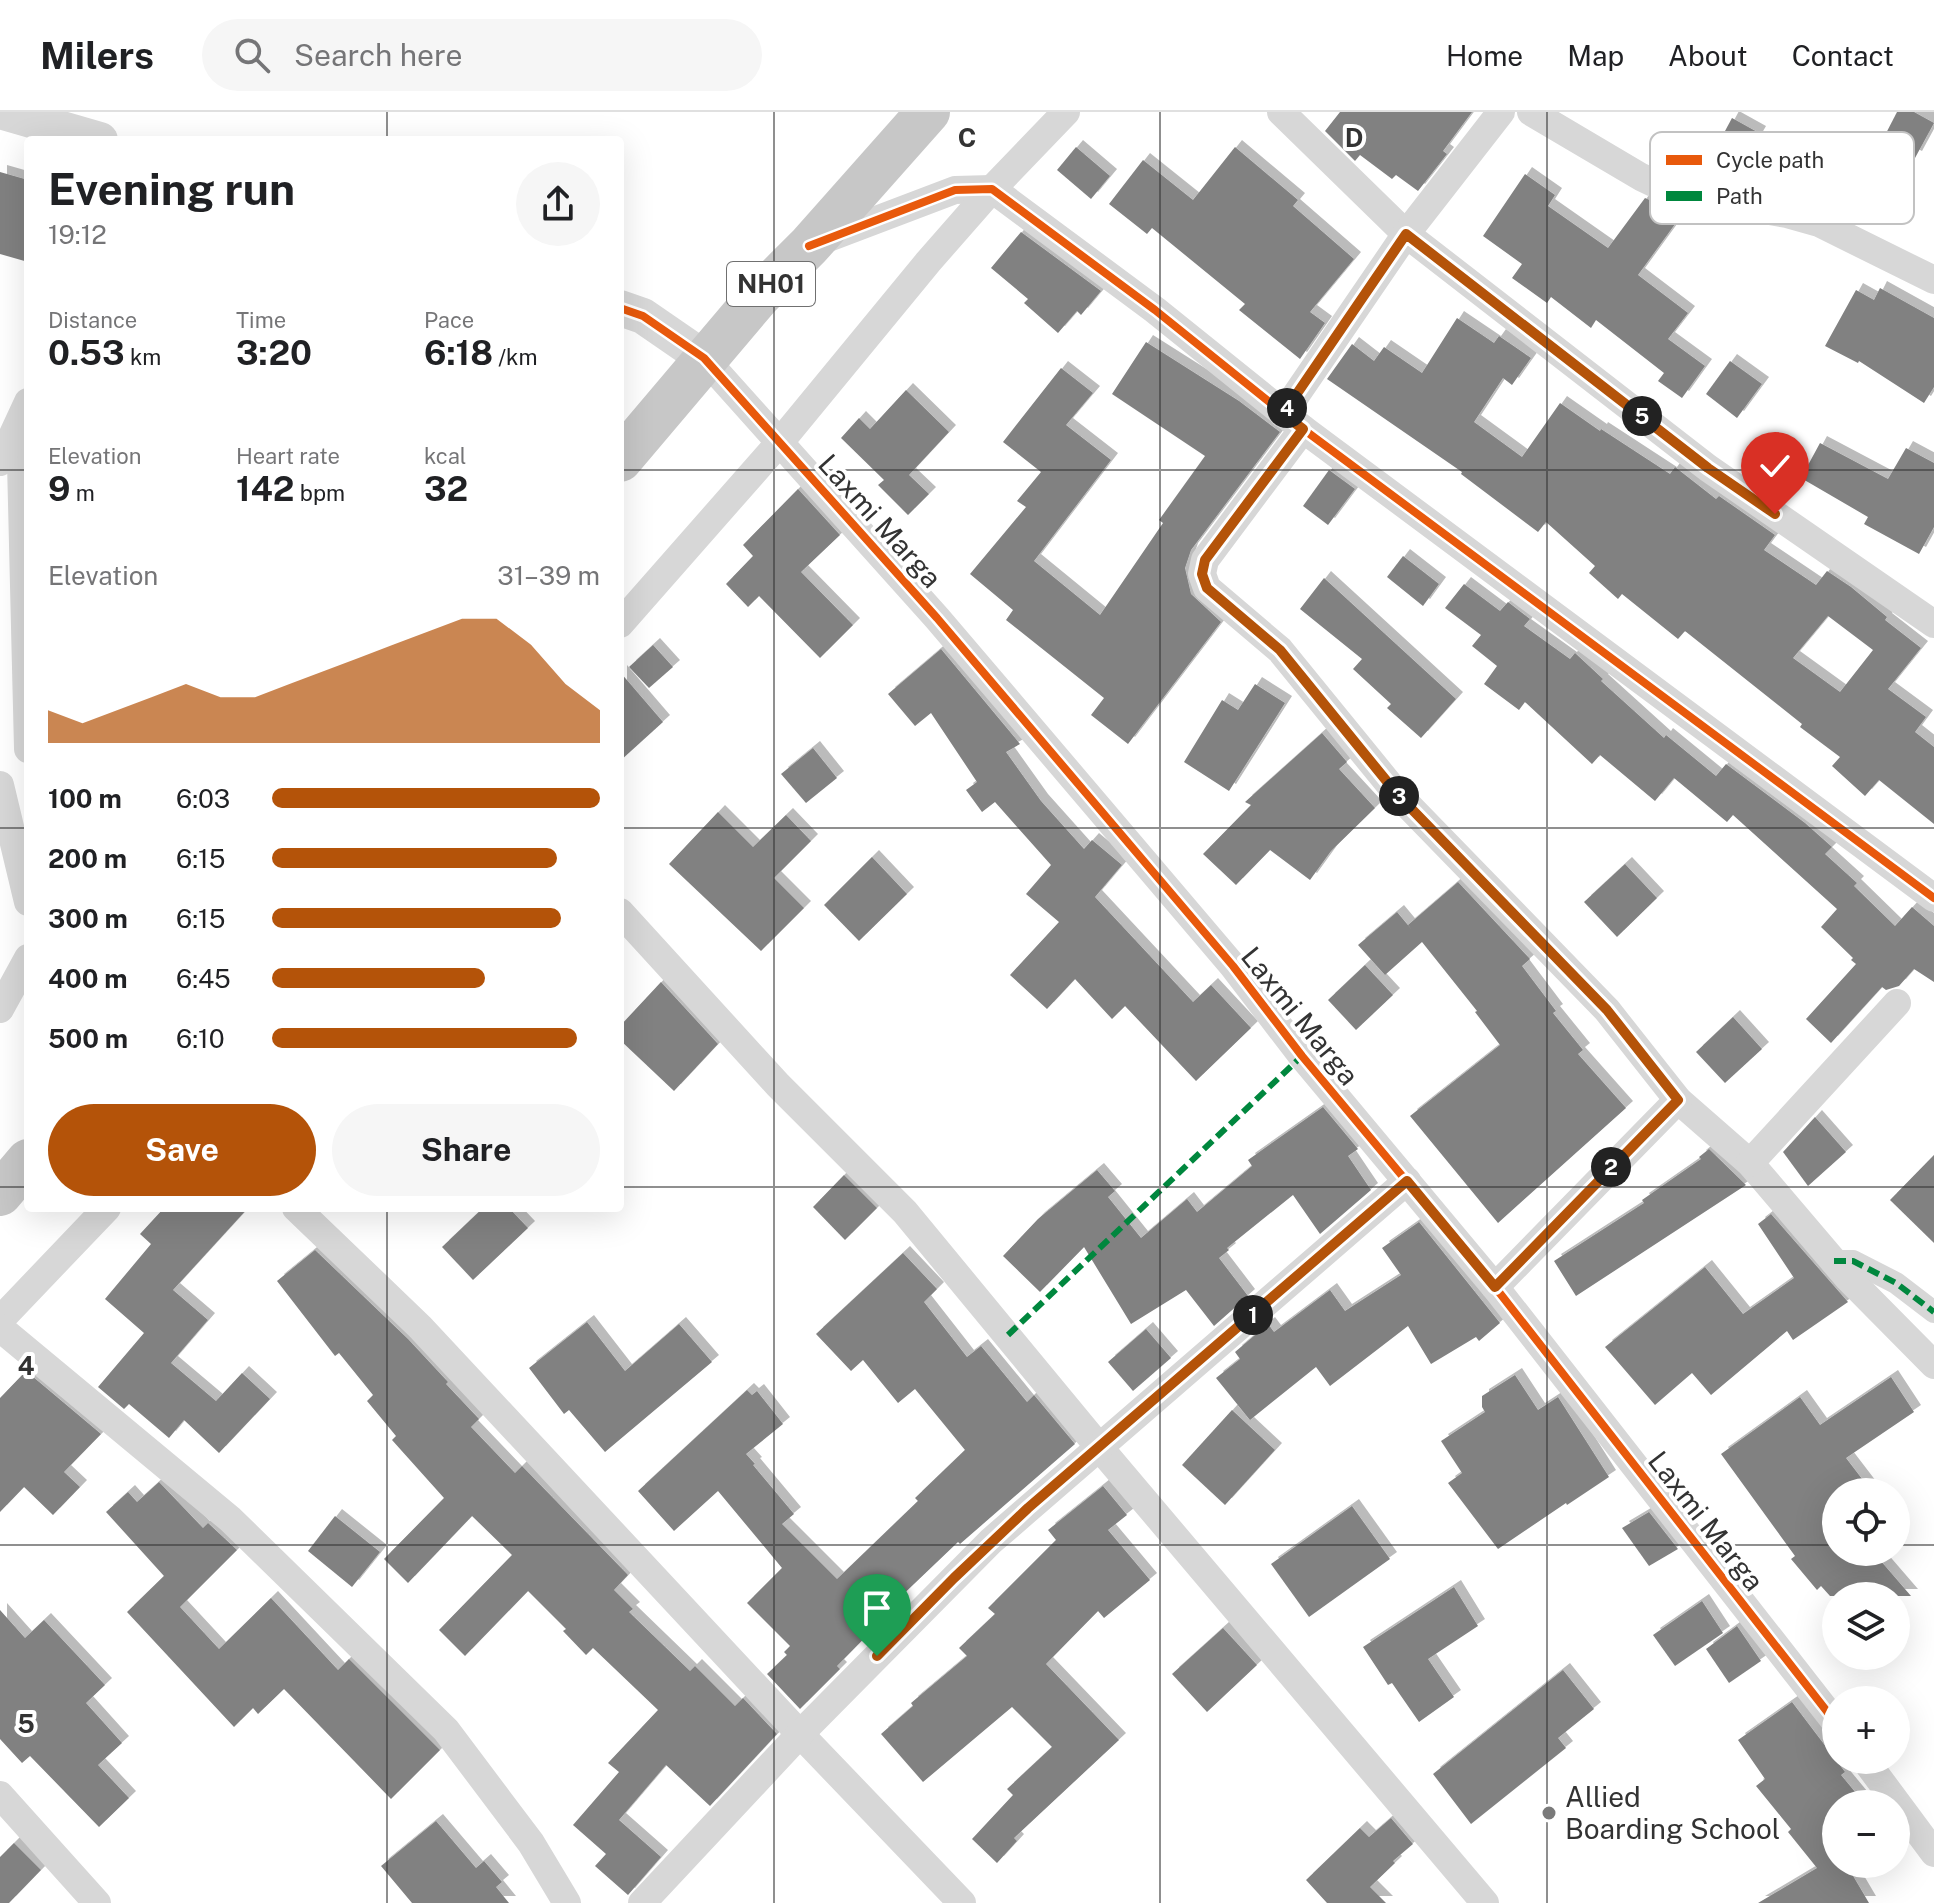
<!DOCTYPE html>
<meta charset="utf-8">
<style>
:root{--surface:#fff;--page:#f6f6f6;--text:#202124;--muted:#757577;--line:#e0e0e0;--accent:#b45309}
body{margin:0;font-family:"Public Sans",sans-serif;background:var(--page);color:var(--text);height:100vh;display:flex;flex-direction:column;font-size:30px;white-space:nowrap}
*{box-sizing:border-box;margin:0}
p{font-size:26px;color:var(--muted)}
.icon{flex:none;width:44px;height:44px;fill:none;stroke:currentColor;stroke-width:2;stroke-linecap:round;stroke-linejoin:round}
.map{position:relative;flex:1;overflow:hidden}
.panel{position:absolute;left:24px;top:24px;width:600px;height:1076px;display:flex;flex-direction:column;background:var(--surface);border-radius:8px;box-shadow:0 8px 32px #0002}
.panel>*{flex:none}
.controls{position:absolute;left:1822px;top:1366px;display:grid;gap:16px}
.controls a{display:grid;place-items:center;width:88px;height:88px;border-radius:50%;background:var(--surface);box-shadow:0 8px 32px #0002;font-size:40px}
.pin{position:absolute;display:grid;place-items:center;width:68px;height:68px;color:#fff;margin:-82px -34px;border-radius:50% 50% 50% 0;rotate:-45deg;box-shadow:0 0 8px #0007}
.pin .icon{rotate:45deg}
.km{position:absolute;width:40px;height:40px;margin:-20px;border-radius:50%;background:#222;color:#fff;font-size:22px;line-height:40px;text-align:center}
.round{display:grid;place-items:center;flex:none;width:84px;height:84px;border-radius:42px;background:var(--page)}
.overview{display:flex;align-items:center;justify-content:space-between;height:136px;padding:0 24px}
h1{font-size:44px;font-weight:700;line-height:60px}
.stats{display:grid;grid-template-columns:repeat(3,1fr);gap:12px;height:136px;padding:8px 24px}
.stats div{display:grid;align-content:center}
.stats b{font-size:34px;font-weight:700}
.stats small{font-size:22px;font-weight:400}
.stats p{font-size:22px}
.chart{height:224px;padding:16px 24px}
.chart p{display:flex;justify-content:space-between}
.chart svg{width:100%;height:144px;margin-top:8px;fill:var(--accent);opacity:.7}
.primary-button{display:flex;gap:16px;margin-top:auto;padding:16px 24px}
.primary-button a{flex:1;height:92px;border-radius:48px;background:var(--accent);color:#fff;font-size:32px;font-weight:700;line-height:92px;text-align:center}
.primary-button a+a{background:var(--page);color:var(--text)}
ul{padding:0 24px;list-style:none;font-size:26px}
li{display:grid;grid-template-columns:128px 96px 1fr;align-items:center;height:60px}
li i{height:20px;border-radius:10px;background:var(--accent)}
header{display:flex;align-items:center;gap:48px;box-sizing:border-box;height:112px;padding:0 40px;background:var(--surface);border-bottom:2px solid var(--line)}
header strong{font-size:38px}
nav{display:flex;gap:44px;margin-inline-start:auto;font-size:28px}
.search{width:560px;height:72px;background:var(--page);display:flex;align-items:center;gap:20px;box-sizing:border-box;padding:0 28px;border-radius:44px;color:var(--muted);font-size:30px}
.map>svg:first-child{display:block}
.building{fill:#818181;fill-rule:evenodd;filter:url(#shadow)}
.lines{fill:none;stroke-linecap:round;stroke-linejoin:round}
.pedestrian{stroke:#d7d7d7;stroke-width:22}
.minor{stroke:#d7d7d7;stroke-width:28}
.tertiary{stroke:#d7d7d7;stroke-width:36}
.trunk{stroke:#c7c7c7;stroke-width:44}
.quiet{stroke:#00873e;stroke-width:6;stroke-dasharray:12 6;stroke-linecap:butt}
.cycleway-casing{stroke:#fff;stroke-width:13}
.cycleway{stroke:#e8590c;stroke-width:8}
.route-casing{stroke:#fff;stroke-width:16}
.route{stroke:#b45309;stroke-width:10}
.grid{fill:none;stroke:#333;stroke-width:2;stroke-opacity:0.55}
.poi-dot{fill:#7a7a7a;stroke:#fff;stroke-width:3}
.labels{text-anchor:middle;stroke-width:8;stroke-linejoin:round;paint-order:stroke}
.shield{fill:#fff;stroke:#707070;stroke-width:2}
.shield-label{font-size:26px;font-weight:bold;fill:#333}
.street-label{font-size:28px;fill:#333;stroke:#fff}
.poi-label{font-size:28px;fill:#333;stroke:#fff;text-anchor:start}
.key{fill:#fff;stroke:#c2c2c2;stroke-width:2}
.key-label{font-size:22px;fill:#333}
.grid-label{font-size:26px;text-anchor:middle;font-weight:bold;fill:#333;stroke:#fff;stroke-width:8;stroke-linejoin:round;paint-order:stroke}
</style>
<header>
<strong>Milers</strong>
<div class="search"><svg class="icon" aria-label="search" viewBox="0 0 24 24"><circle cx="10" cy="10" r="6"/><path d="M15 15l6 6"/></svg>Search here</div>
<nav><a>Home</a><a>Map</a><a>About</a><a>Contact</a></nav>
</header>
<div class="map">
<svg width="1934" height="1791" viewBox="0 0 1934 1791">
<defs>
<filter id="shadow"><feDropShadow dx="7" dy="-7" stdDeviation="0" flood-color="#0004"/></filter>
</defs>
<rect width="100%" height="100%" fill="#fff"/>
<g class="building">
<path d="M1340,0H1472L1443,39L1447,42L1418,79L1396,63L1392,67L1360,43L1355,49L1325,19Z"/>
<path d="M1897,0H1914L1934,11L1915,46L1882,29Z"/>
<path d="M1732,6L1759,21L1744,47L1718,32Z"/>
<path d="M1076,35L1110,64L1091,87L1057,58Z"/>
<path d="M1235,35L1298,88L1293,94L1354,147L1310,200L1325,211L1300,247L1239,198L1245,192L1152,116L1147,122L1109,92L1143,48L1193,88Z"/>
<path d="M0,60L28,68V150L0,142Z"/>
<path d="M1525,62L1555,83L1548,94L1608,136L1645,86L1674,99L1671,102L1678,108L1638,163L1688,201L1668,227L1705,254L1682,286L1658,269L1664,261L1596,208L1591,216L1551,185L1547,191L1512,166L1522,152L1483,124Z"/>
<path d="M1021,120L1101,179L1081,203L1077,199L1058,221L1024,191L1028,187L991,156Z"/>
<path d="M1880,176L1934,206V275L1924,291L1859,249L1858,251L1825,234L1856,178L1874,188Z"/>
<path d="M1457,206L1494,231L1499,224L1531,246L1512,273L1503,266L1474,310L1522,345L1560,291L1600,319L1601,317L1670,362L1675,355L1716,387L1719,384L1775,423L1764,438L1816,473L1827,459L1851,475L1887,505L1885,508L1921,536L1888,577L1926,605L1915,620L1934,635V712L1879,668L1865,684L1832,654L1840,645L1800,615L1802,612L1685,519L1678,527L1622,482L1618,487L1589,461L1595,454L1546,410L1538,420L1461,362L1462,360L1327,267L1352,232L1374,249L1384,235L1422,261ZM1828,504L1873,538L1840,580L1793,546Z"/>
<path d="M1146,230L1239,289L1280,320L1191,438L1185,456L1191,482L1221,510L1128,632L1091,603L1104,586L1006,508L1013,498L970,462L1026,395L1017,389L1041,360L1003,330L1061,256L1093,281L1066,313L1111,348L1034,449L1100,503L1163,411L1159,408L1205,344L1112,282Z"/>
<path d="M1730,249L1762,272L1737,306L1706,282Z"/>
<path d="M906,278L949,320L909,363L929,382L908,403L878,373L884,368L841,326L859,306L870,317Z"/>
<path d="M1820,331L1888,367L1906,336L1934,351V415L1919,442L1864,412L1868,405L1801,366Z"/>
<path d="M1329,358L1355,377L1328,413L1303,394Z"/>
<path d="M798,377L840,423L801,460L853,513L820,546L759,484L748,495L726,472L753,444L743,433Z"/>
<path d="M1403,444L1439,472L1423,494L1387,465Z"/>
<path d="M1324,466L1456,587L1421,626L1387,596L1391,592L1353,557L1362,547L1300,497Z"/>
<path d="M1464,472L1500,499L1508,490L1530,507L1524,514L1570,547L1575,541L1603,567L1601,569L1664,626L1666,623L1716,664L1726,652L1805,711L1832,735L1825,742L1857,771L1854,774L1895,814L1912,795L1934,814V870L1914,857L1899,874L1886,878L1882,875L1831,931L1806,907L1856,852L1851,848L1853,846L1821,815L1837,797L1733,703L1727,710L1674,666L1655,689L1600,643L1592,652L1525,590L1519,598L1484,572L1497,554L1472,534L1481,523L1445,496Z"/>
<path d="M653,533L673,555L649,576L629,555Z"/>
<path d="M941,537L1020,632L1006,640L1041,689L1084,737L1092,728L1122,753L1095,785L1193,890L1211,873L1251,916L1196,969L1125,894L1112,907L1075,867L1047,897L1010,863L1059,810L1026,782L1051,753L995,690L982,700L966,678L977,670L931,601L915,614L888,582Z"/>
<path d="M620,560L663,610L620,649Z"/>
<path d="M1255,572L1285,591L1229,679L1184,650L1222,588L1238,598Z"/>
<path d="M1322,621L1347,650L1339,657L1375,696L1331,739L1310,768L1270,738L1236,773L1203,742L1251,693L1245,690Z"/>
<path d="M813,636L837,666L806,691L781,662Z"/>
<path d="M718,700L753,735L786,703L811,729L774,766L804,796L761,839L669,752Z"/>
<path d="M872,745L907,782L859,829L824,793Z"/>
<path d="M1625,752L1657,786L1617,825L1584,790Z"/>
<path d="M1458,770L1530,847L1522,854L1556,899L1553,901L1583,938L1578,942L1626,996L1498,1111L1410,1004L1500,933L1475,900L1477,899L1422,830L1385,863L1358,833L1397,800L1412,818L1408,813Z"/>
<path d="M1365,853L1393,883L1356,918L1328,888Z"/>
<path d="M661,870L718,932L674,979L620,928V914Z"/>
<path d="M1733,905L1762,937L1725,971L1696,940Z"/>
<path d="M1323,995L1358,1037L1348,1044L1371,1078L1320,1122L1293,1083L1227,1136L1229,1138L1219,1146L1248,1184L1214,1214L1186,1178L1131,1212L1084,1135L1040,1180L1003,1144L1038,1107L1097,1058L1115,1079L1108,1085L1141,1126L1187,1087L1197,1100L1252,1054L1248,1048Z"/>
<path d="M1815,1005L1846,1040L1808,1074L1783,1040Z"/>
<path d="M1709,1037L1746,1073L1576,1184L1554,1149L1644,1091L1642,1088L1701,1047L1699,1045Z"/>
<path d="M1934,1043V1131L1890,1088Z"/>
<path d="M844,1063L877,1096L845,1128L813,1095Z"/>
<path d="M164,1096H248L173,1178L208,1208L171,1251L216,1289L242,1261L270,1287L219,1341L184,1308L169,1326L129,1292L124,1297L98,1275L144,1221L105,1187L151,1132L140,1122Z"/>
<path d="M483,1096H509L528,1116L473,1168L442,1135Z"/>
<path d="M1771,1102L1848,1190L1793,1228L1787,1219L1711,1283L1692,1261L1655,1293L1605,1235L1705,1155L1743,1202L1794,1166L1758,1112Z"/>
<path d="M1419,1110L1500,1211L1479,1229L1476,1225L1431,1252L1408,1214L1330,1274L1316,1255L1250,1308L1216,1266L1240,1247L1235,1240L1268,1212L1274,1220L1330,1178L1345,1199L1401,1163L1382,1136Z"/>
<path d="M315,1138L408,1227L448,1270L446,1272L479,1307L471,1315L515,1361L522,1354L628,1463L614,1478L633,1497L629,1500L690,1559L695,1554L735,1594L743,1586L777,1622L710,1694L666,1653L619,1708L661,1745L628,1783L595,1754L606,1742L573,1713L619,1660L608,1651L658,1598L593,1536L586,1543L563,1519L566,1517L528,1479L465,1544L439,1518L512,1443L472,1404L408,1471L384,1447L444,1386L392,1328L396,1324L367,1289L373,1283L339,1241L335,1244L277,1169Z"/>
<path d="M903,1141L937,1177L924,1190L967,1245L981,1234L1027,1290L1034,1283L1075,1332L960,1432L958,1430L893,1492L895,1495L837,1554L840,1557L800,1597L767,1562L787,1543L784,1540L790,1534L747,1491L782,1456L718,1379L674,1419L638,1379L747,1278L752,1283L757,1279L783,1312L746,1342L755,1352L753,1353L794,1402L782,1412L837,1467L918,1389L915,1386L965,1338L915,1277L898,1291L863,1248L851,1259L816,1222Z"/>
<path d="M587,1210L625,1259L679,1212L712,1250L605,1340L569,1298L564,1302L529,1256Z"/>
<path d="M1146,1217L1171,1246L1133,1279L1108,1250Z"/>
<path d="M26,1259L101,1322L64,1360L80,1375L53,1403L24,1375L0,1400V1286Z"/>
<path d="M1515,1263L1538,1298L1558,1285L1609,1365L1567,1393L1566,1391L1498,1437L1448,1371L1462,1361L1441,1329L1485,1300L1482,1295V1284Z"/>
<path d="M1891,1265L1914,1300L1846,1346L1872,1380H1836V1440H1873L1911,1484H1830L1821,1474L1817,1478L1791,1447L1795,1444L1721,1342L1800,1285L1820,1313Z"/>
<path d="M1232,1298L1275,1338L1225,1393L1182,1353Z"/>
<path d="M159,1370L203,1416L208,1411L237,1438L180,1495L219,1537L271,1486L338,1558L349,1547L440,1638L391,1687L284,1577L258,1602L253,1596L234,1615L127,1500L164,1464L106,1400L128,1380L137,1390Z"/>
<path d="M1103,1374L1127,1403L1108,1418L1150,1468L1104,1506L1098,1499L1046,1552L1119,1628L1014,1726L1017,1729L997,1751L972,1727L1013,1683L1007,1677L1052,1635L1012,1595L923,1670L881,1622L913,1594L911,1591L967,1544L959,1536L995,1502L988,1496L1056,1428L1048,1418Z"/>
<path d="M1352,1394L1390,1447L1309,1505L1271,1452Z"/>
<path d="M1649,1400L1678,1437L1649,1454L1622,1416Z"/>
<path d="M335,1404L380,1440L352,1475L308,1439Z"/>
<path d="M1454,1475L1478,1514L1428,1547L1454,1585L1419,1610L1392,1571L1388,1573L1363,1535Z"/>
<path d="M1702,1489L1723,1521L1675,1554L1653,1523Z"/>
<path d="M0,1498L25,1526L44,1508L105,1573L86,1591L122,1631L98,1653L129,1686L99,1715L30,1644L22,1651L0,1627Z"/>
<path d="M1737,1514L1761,1549L1729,1571L1706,1537Z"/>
<path d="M1223,1516L1257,1553L1207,1600L1172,1562Z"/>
<path d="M1563,1558L1594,1597L1558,1626L1566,1636L1471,1712L1433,1662Z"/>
<path d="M1792,1590L1845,1660L1841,1663L1865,1692H1836V1752H1846L1869,1791H1758L1817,1756L1788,1720L1791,1717L1756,1674L1765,1667L1738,1628Z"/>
<path d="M1391,1706L1413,1732L1393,1749L1395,1751L1370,1775L1386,1791H1327L1306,1768L1360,1716L1369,1725Z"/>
<path d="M436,1709L476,1756L484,1749L502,1770L496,1775L509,1791H412L381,1754Z"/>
<path d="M14,1731L41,1758L9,1791H0V1745Z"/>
</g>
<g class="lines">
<path class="pedestrian" d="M1834,1149H1853L1896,1171L1934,1200"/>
<g class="minor">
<path d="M1281,0L1406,122L1708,356L1934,512"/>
<path d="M1531,0L1641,65L1679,83L1787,102L1819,111L1934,168"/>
<path d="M818,130L955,78L992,77L1155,198L1303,317L1934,786"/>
<path d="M704,246L937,506L1233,854L1302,944L1495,1175L1836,1611"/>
<path d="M1283,302L1406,122L1501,0"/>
<path d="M20,310L28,637"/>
<path d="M1303,317L1205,448L1202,462L1207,476L1280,538L1398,683L1607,898L1678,988L1750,1051L1848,1166L1934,1253"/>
<path d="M0,350L28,290"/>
<path d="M620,512L780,330L928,150L992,77L1066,0"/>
<path d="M0,673L28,790"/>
<path d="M620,800L778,973L905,1100L1099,1335L1485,1791"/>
<path d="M0,897L28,846"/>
<path d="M1750,1051L1897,891"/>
<path d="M296,1096L420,1215L800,1622L962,1791"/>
<path d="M1495,1175L1678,988"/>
<path d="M0,1208L107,1096"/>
<path d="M0,1216L230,1407L446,1618L531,1731L567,1791"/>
<path d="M1865,1648L1934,1741"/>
<path d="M0,1683L97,1791"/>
<path d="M642,1791L800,1622L991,1429L1407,1069"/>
</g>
<g class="tertiary">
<path d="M3,0L100,28"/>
<path d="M620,196L643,204L704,246"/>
</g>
<g class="trunk">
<path d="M620,348L758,185L809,134L928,0"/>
<path d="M0,1082L28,1049"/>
</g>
<g class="quiet">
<path d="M1834,1149H1853L1896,1171L1934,1200"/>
<path d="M1008,1223L1302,944"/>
</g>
<defs>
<g id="cycleway">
<path d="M809,134L955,78L992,77L1155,198L1303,317L1934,786"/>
<path d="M620,196L643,204L704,246L937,506L1233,854L1302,944L1495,1175L1836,1611"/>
</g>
</defs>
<use href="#cycleway" class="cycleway-casing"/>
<use href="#cycleway" class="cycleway"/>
</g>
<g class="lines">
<defs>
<path id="route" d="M877,1544L954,1466L1028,1396L1407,1069L1495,1175L1678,988L1607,898L1398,683L1280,538L1207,476L1202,462L1205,448L1303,317L1283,302L1406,122L1708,356L1775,402"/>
</defs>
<use href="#route" class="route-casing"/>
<use href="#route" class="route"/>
</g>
<path class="grid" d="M387,0V28M774,0V1791M1160,0V1791M1547,0V1791M0,358H28M620,358H1934M0,716H28M620,716H1934M0,1075H28M620,1075H1934M387,1096V1791M0,1433H1836M1896,1433H1934"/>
<circle class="poi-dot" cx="1549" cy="1701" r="8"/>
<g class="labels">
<rect class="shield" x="727" y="150" width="88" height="44" rx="6"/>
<g class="shield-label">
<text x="771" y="181">NH01</text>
</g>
<g class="street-label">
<text transform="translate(880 409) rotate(48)" y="10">Laxmi Marga</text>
<text transform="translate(1300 904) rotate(51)" y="10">Laxmi Marga</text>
<text transform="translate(1706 1409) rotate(52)" y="10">Laxmi Marga</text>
</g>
<g class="poi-label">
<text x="1565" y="1695">Allied<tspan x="1565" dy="32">Boarding School</tspan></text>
</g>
</g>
<rect x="1650" y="20" width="264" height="92" rx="12" class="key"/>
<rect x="1666" y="43" width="36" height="10" fill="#e8590c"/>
<rect x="1666" y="79" width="36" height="10" fill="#00873e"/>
<g class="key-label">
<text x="1716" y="56">Cycle path</text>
<text x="1716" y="92">Path</text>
</g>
<g class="grid-label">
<text x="967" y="35">C</text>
<text x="1354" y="35">D</text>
<text x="26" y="1263">4</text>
<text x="26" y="1621">5</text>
</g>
</svg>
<div class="controls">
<a><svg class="icon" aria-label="locate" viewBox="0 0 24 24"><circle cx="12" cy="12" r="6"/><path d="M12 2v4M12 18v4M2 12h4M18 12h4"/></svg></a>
<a><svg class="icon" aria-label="layers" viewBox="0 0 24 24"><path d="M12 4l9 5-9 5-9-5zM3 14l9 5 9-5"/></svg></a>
<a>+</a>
<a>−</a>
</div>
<div class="pin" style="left:877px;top:1544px;background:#1e9e55"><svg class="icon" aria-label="arrive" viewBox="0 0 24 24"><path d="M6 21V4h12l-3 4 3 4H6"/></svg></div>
<div class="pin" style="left:1775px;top:402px;background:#d93025"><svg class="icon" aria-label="check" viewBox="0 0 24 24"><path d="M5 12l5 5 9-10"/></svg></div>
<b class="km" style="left:1253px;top:1203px">1</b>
<b class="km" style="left:1611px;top:1055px">2</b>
<b class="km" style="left:1399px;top:684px">3</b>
<b class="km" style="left:1287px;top:296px">4</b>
<b class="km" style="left:1642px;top:304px">5</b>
<section class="panel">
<div class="overview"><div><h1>Evening run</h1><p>19:12</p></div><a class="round"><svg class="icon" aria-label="share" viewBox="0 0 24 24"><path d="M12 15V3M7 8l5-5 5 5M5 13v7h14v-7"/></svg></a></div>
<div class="stats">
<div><p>Distance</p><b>0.53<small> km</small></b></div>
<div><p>Time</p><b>3:20</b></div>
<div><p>Pace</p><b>6:18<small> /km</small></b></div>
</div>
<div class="stats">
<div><p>Elevation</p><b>9<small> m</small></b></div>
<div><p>Heart rate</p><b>142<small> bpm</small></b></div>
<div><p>kcal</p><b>32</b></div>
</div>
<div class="chart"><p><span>Elevation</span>31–39 m</p>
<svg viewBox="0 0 160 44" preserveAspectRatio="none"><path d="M0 44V34L10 38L20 34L30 30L40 26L50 30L60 30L70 26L80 22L90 18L100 14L110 10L120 6L130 6L140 14L150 26L160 34V44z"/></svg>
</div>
<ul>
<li><b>100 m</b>6:03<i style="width:100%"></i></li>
<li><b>200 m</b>6:15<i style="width:87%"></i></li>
<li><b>300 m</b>6:15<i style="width:88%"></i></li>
<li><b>400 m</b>6:45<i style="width:65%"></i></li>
<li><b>500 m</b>6:10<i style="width:93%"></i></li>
</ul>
<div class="primary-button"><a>Save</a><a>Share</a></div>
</section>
</div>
